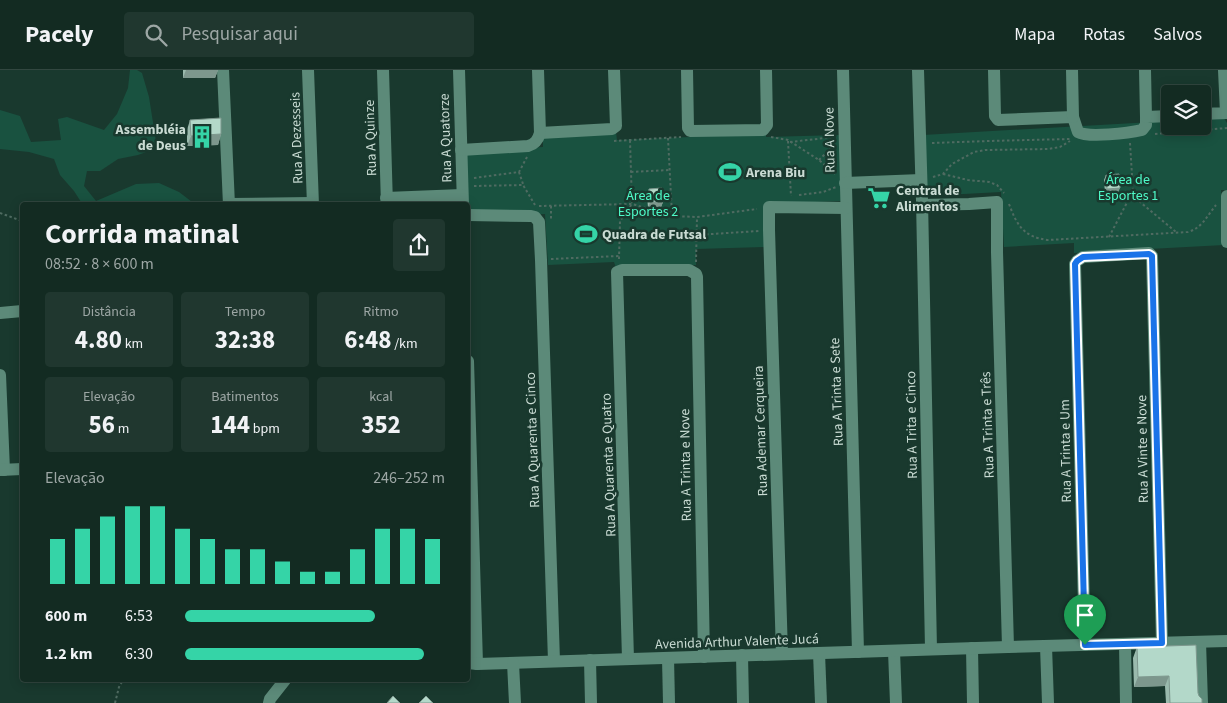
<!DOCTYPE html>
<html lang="pt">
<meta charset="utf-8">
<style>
:root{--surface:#132b22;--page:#20372f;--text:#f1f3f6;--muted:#9da7a5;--line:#324740;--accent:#35d4a7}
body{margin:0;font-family:"Source Sans 3",sans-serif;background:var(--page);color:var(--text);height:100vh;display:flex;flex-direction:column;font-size:19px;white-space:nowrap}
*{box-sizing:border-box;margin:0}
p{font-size:16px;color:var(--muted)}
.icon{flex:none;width:28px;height:28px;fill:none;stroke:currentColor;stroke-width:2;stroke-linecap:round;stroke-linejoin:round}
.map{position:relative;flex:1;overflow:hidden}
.drawer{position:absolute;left:20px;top:132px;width:450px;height:480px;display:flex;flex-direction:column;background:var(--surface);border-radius:5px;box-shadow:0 2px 12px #0003,0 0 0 1px var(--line)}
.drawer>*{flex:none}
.buttons{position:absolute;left:1161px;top:15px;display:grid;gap:10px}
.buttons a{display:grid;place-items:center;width:50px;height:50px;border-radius:5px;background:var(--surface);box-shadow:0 2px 12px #0003,0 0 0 1px var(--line);font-size:25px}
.pin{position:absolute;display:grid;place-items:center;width:42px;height:42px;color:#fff;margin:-51px -21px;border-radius:50% 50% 50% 0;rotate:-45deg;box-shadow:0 0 5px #0007}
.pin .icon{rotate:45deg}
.round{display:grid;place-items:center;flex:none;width:52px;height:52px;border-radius:5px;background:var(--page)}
.summary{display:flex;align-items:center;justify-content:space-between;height:85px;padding:0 25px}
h1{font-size:28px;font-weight:700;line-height:38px}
.metrics{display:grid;grid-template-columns:repeat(3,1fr);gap:8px;height:85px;padding:5px 25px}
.metrics div{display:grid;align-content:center;border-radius:5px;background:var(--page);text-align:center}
.metrics b{font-size:25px;font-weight:700}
.metrics small{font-size:14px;font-weight:400}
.metrics p{font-size:14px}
.chart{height:140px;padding:10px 25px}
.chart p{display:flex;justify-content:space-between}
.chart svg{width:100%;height:90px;margin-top:5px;stroke:var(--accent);stroke-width:6}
ul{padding:0 25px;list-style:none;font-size:16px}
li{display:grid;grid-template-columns:80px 60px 1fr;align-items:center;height:38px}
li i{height:12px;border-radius:6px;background:var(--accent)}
header{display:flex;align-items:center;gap:30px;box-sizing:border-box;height:70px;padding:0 25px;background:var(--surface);border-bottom:1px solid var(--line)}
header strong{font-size:24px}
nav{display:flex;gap:28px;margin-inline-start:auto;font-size:18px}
.search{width:350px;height:45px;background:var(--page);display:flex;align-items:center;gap:12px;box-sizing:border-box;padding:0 18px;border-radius:5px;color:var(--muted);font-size:19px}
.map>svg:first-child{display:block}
.green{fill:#195240}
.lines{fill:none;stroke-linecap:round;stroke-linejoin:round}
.path{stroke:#4f6b61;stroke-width:2;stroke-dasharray:2.5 2.5;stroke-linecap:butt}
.minor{stroke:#5c8a79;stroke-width:12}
.wall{fill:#9abaad}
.shaded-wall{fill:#7d978d}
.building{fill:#b3d8c9;stroke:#7d978d}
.route-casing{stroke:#fff;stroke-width:10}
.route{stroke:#1a73e8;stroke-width:6}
.labels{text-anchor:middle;stroke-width:5;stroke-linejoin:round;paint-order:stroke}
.poi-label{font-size:14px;font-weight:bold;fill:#c9dbd3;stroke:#19392e;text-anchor:start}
.street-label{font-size:14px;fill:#c9dbd3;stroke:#19392e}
.park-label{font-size:14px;fill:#4efac7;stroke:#19392e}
</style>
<header>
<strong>Pacely</strong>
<div class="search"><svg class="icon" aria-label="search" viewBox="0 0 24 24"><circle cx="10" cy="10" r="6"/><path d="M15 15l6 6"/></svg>Pesquisar aqui</div>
<nav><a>Mapa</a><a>Rotas</a><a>Salvos</a></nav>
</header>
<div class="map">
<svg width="1227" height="633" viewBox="0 0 1227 633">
<rect width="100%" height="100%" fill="#19392e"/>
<g class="green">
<path d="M130,0H137L142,3L149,27L157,78L138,85L118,89L100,101H87L84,116L96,131L136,114L159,113L179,122L196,135H83L74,121L60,105L54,89L29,82L0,79V40L20,46L31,72L61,70L58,49L67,47L104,60L117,44L128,18Z"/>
<path d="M1224,48L1227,53V120H1221L1224,175L1074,183V173L1004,177L1001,122L926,126L923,65L1170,51V56H1202L1203,49Z"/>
<path d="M766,57V67L839,65L841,131L765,134L766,177L696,179V195L616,198L614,192L548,195L545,144L468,148L463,81L543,77V66L616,62L617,70L690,67Z"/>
</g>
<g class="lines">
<g class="path">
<path d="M1155,64L1227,58"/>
<path d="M771,67L788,70L819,90L835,104"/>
<path d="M668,68L672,145"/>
<path d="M614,71L681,67"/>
<path d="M788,71L791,126"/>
<path d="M790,72L834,67"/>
<path d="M932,73L988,71L1070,69"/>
<path d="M1130,73L1133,121L1135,126L1140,132L1176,162"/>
<path d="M819,90L833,76"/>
<path d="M519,102L523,114"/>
<path d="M631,102L669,100"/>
<path d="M943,104L968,110L989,112L997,115L1004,123"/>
<path d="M933,107L943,104L952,94L974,82L985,80L1048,79L1060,77L1070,71"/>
<path d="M474,108L519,102L527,87"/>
<path d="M474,116L523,115L535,135"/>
<path d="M799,125L823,122L836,117"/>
<path d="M1009,134C1017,155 1023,167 1048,170L1188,162C1202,158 1207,146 1216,135"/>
<path d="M539,136L632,134L672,146L697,147L757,139"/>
<path d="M551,136V151"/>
<path d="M0,143L22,151"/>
<path d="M696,165L759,161"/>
<path d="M1109,167L1133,121"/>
<path d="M551,189L619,186"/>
<path d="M619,189L620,151L632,134L630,70"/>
<path d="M696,192L697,147"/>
<path d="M115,633L119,617L123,610"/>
</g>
<g class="minor">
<path d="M223,0L229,135"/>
<path d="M308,0L313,135"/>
<path d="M383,0L387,135"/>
<path d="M459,0L463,135"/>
<path d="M687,0L688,58L690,61H691L763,60L767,55L766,0"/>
<path d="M843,0L858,582"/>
<path d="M918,0L922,130L931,579"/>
<path d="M994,0L995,46L998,50L1073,47L1078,62C1088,68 1129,63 1142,60L1146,55V47L1170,46"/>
<path d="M1072,0L1073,47"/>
<path d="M1145,0L1146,47"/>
<path d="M1202,44L1226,43L1224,0"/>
<path d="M540,63L612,59L616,56L614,0"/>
<path d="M461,80L528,76C535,74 538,70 540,63L538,0"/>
<path d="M845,113L921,110"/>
<path d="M1227,126V172"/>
<path d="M386,128L462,125"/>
<path d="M229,134L312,133"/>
<path d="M922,135L969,134L997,132V182L1008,577"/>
<path d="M468,145L531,146L535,147L539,152L541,190L554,591"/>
<path d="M0,243L22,241"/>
<path d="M468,291L477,594"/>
<path d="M0,305L4,400"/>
<path d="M0,400L22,399"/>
<path d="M1200,572L1202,633"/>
<path d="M1125,574L1126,633"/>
<path d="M1085,575L1075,194L1077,191L1083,187L1149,183L1152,186L1162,573"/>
<path d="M1046,576L1048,633"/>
<path d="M972,578L973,633"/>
<path d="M894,581L896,633"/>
<path d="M819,583L821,633"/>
<path d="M782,584L769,160V137L846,138"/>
<path d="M742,585L743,633"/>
<path d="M668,588L669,633"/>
<path d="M628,589L617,202L622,200H689L696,204L697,207L704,587"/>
<path d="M590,590L591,633"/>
<path d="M468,593L477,594L1008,577L1227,571"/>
<path d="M513,593L515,633"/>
<path d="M269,633L270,629L285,610"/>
</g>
</g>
<g class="wall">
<path d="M183,0H218L215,8H183Z"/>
<path d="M190,50L221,64L218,75L187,76V60Z"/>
<path d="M1106,105L1118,123L1105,124L1104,110Z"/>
<path d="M649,119L663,132L661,137L648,138L647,124Z"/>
<path d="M1137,577L1198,623L1202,633H1166L1165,616L1134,617L1133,588Z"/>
</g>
<g class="shaded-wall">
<path d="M186,0H218L215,8H183Z"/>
<path d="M221,64L218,75L187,76L191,66Z"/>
<path d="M1120,118L1118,123L1105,124L1107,119Z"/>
<path d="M650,132H663L661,137L648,138Z"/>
<path d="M1169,606L1165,616L1134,617L1138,607Z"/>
</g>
<g class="building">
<path d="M221,48V64L191,66L190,50Z"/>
<path d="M1119,104L1120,118L1107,119L1106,105Z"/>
<path d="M662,118L663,132H650L649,119Z"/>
<path d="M1196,575L1198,623L1199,626L1202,629V633H1170L1169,606L1138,607L1137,577Z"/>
<path d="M393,626L400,633H387Z"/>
<path d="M426,626L433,633H419Z"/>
</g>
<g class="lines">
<defs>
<path id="route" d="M1149,184L1152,186L1162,573L1085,575L1075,194L1077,191L1083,187Z"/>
</defs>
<use href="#route" class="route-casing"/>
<use href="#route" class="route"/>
</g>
<defs>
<symbol id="building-bare" viewBox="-9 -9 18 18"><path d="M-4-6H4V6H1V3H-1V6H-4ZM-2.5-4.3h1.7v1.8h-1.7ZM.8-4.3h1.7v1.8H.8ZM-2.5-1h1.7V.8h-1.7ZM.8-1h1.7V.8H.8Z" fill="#35d4a7" stroke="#19392e" stroke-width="2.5" paint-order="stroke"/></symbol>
<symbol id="stadium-bare" viewBox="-9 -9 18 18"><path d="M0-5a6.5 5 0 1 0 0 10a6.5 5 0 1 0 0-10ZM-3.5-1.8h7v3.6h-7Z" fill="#35d4a7" stroke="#19392e" stroke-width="2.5" paint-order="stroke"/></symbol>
<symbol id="supermarket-bare" viewBox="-9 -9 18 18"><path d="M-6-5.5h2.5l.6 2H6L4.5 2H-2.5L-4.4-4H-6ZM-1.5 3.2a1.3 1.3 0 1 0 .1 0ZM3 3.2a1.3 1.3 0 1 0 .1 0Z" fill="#35d4a7" stroke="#19392e" stroke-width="2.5" paint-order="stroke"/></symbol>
</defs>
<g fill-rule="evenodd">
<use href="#building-bare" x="186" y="51" width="32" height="32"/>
<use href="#stadium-bare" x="714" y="86" width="32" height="32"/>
<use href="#supermarket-bare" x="863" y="112" width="32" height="32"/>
<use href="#stadium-bare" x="570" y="148" width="32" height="32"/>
</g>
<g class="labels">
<g class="poi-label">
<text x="186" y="64" text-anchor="end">Assembléia<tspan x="186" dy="16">de Deus</tspan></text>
<text x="746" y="107">Arena Biu</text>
<text x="896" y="125">Central de<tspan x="896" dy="16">Alimentos</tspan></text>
<text x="602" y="169">Quadra de Futsal</text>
</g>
<g class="street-label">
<text transform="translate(296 68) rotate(-92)" y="5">Rua A Dezesseis</text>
<text transform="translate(370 68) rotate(-92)" y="5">Rua A Quinze</text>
<text transform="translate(445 68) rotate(-92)" y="5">Rua A Quatorze</text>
<text transform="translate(829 70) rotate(-91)" y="5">Rua A Nove</text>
<text transform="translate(836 322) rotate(-92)" y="5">Rua A Trinta e Sete</text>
<text transform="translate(911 355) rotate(-91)" y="5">Rua A Trita e Cinco</text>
<text transform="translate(987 355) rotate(-92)" y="5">Rua A Trinta e Três</text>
<text transform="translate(760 361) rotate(-92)" y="5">Rua Ademar Cerqueira</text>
<text transform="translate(532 370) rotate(-92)" y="5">Rua A Quarenta e Cinco</text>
<text transform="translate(1142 379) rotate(-91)" y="5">Rua A Vinte e Nove</text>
<text transform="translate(1065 381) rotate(-91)" y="5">Rua A Trinta e Um</text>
<text transform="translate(608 395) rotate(-92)" y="5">Rua A Quarenta e Quatro</text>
<text transform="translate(685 395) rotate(-91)" y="5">Rua A Trinta e Nove</text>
<text transform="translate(737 571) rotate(-2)" y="5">Avenida Arthur Valente Jucá</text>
</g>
<g class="park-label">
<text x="1128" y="114">Área de<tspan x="1128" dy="16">Esportes 1</tspan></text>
<text x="648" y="130">Área de<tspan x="648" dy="16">Esportes 2</tspan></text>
</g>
</g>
</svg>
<div class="buttons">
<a><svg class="icon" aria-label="layers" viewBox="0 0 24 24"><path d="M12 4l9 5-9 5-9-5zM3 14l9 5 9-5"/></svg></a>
</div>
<div class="pin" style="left:1085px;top:575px;background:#1e9e55"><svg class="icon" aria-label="arrive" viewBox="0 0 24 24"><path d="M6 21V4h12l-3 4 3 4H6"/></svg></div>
<section class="drawer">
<div class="summary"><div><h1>Corrida matinal</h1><p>08:52 · 8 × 600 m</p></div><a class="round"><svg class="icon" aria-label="share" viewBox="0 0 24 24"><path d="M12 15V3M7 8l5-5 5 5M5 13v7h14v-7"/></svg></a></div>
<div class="metrics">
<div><p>Distância</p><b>4.80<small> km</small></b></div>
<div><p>Tempo</p><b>32:38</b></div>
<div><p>Ritmo</p><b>6:48<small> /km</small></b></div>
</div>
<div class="metrics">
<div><p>Elevação</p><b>56<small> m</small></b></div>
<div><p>Batimentos</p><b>144<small> bpm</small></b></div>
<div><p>kcal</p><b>352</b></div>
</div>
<div class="chart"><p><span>Elevação</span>246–252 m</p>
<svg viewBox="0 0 160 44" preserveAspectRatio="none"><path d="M5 44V22M15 44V17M25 44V11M35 44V6M45 44V6M55 44V17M65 44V22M75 44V27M85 44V27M95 44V33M105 44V38M115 44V38M125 44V27M135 44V17M145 44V17M155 44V22"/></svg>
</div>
<ul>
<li><b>600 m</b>6:53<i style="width:73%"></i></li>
<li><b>1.2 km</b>6:30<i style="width:92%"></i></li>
</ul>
</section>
</div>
